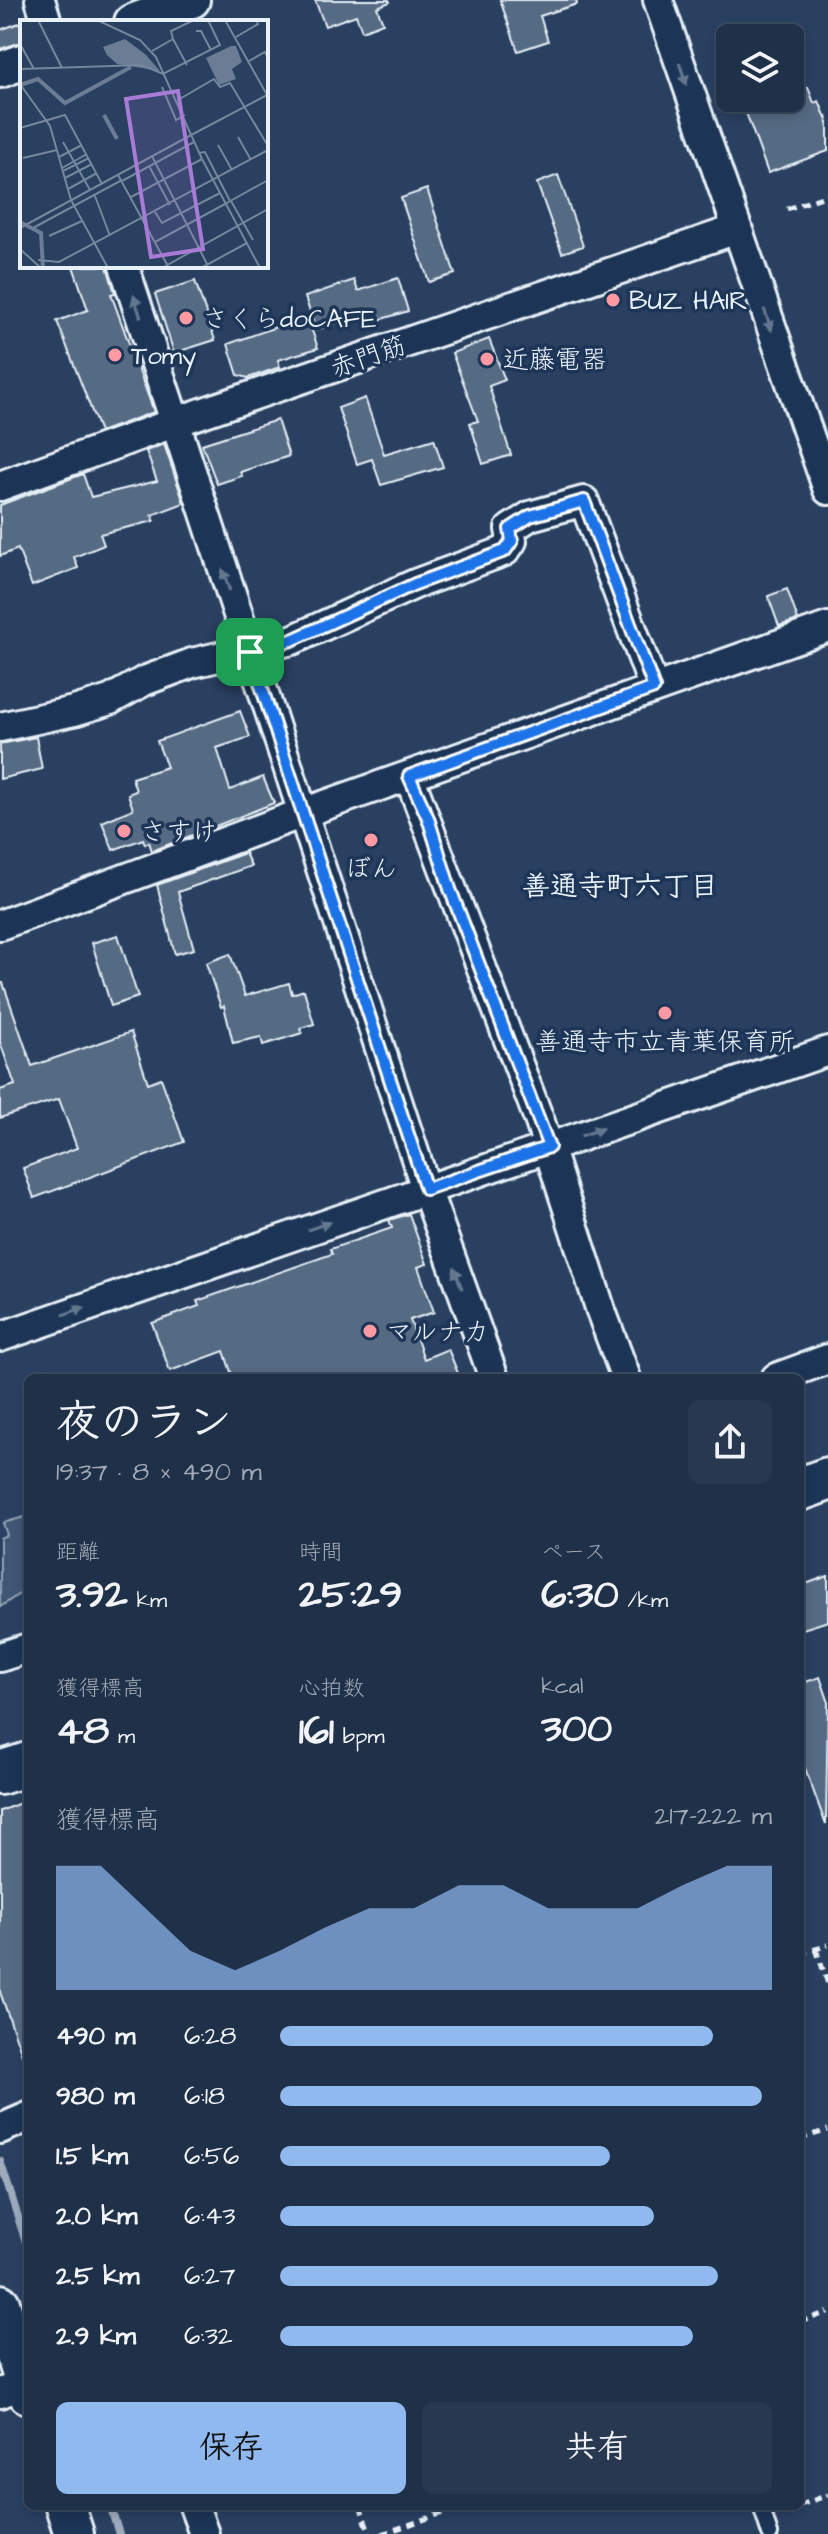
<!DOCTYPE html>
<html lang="ja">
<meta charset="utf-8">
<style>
:root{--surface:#1f3049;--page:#273850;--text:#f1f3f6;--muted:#a1a9b4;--line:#3c4b61;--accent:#90b9f0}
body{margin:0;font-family:"Architects Daughter","Klee One",sans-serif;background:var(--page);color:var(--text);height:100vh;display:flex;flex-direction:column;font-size:30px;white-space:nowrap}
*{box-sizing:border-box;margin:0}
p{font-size:26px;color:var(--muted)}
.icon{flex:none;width:44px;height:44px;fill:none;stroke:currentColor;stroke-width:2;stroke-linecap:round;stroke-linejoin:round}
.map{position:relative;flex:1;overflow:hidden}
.side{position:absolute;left:24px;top:1374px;width:780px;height:1136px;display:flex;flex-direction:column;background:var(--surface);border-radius:12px;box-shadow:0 4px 12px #0003,0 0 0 2px var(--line)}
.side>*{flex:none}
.controls{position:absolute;left:716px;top:24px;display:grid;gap:16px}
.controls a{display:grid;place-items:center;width:88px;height:88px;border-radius:12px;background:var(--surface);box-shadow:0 4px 12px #0003,0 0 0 2px var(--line);font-size:40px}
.pin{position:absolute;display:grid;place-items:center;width:68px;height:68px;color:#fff;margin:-34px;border-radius:16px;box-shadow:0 4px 12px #0006}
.round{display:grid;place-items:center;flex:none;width:84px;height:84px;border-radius:12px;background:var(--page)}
.summary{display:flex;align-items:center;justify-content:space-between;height:136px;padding:0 32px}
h1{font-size:44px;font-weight:700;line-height:60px}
.metrics{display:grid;grid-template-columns:repeat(3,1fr);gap:12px;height:136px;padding:8px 32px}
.metrics div{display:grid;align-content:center}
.metrics b{font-size:40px;font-weight:700}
.metrics small{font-size:22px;font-weight:400}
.metrics p{font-size:22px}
.chart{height:224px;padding:16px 32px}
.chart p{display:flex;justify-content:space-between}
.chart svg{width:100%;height:144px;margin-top:8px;fill:var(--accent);opacity:.7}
.button{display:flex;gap:16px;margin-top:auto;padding:16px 32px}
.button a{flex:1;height:92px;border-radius:12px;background:var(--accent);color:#111;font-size:32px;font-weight:700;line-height:92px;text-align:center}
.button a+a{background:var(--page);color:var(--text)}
ul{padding:0 32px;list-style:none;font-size:26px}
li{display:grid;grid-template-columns:128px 96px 1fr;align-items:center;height:60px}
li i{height:20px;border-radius:10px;background:var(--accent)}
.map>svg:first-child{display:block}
.green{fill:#415774;stroke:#94a4b6;stroke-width:2}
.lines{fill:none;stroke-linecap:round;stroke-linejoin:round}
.stream{stroke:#9dabbd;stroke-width:8}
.building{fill:#556a83;stroke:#e8f1f8;stroke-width:2}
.service-casing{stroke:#e8f1f8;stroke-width:20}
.minor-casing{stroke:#e8f1f8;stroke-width:34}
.tertiary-casing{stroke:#e8f1f8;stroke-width:40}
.secondary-casing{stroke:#e8f1f8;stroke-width:44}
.primary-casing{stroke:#e8f1f8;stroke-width:48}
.path{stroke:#e8f1f8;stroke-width:5;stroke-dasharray:8 6;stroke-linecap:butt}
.service{stroke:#1d3557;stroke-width:14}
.minor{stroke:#1d3557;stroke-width:28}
.tertiary{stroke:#1d3557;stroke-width:34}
.secondary{stroke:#1d3557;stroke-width:38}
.primary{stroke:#1d3557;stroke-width:42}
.oneway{fill:#64778f}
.route-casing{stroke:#fff;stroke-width:16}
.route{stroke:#1a73e8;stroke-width:10}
.poi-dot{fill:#ff9aa2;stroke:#1d3557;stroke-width:3}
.labels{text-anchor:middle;stroke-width:7;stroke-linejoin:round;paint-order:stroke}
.poi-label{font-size:26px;fill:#e8f1f8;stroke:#1d3557;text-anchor:start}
.street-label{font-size:26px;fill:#e8f1f8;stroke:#1d3557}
.neighbourhood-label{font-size:28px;font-weight:bold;fill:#e8f1f8;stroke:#1d3557}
.inset-river{fill:none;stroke:#6b7c95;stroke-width:4}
.inset-road{fill:none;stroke:#75879d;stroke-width:2}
.view{fill:#a77bd6;fill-opacity:0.15;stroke:#a77bd6;stroke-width:4}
.inset-edge{fill:none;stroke:#e8f1f8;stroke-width:4}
</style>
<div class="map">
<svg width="828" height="2534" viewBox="0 0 828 2534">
<rect width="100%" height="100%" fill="#294061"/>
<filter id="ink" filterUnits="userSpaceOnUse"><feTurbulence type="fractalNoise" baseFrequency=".0125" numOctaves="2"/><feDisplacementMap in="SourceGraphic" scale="16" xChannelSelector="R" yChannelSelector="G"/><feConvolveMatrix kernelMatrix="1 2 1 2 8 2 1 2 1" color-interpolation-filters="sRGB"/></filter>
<g filter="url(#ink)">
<path class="green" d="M28,1516V1588L0,1607V1538L7,1535L3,1523Z"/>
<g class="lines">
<g class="stream">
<path d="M0,2161L28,2248"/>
<path d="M110,2506L119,2534"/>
</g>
</g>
<g class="building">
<path d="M315,0H389L390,2L377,7L383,23L362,31L356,15L325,26Z"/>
<path d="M500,0H576L577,4L540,16L548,41L518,51Z"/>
<path d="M22,22V42L0,49V30Z"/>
<path d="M808,87L814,103L819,101L828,123V151L768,173L745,110L778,98H790V93Z"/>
<path d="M558,175L583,246L562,253L537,183Z"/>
<path d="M427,189L455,274L429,282L401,198Z"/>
<path d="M73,266H107L115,293L111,294L154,412L100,432L57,321L88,310Z"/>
<path d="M398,278L408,311L372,322L369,311L316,330L305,297L354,280L358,291Z"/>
<path d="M195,281L215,340L174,353L155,294Z"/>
<path d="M307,316L318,348L278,360L280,367L248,378L238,375L228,344Z"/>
<path d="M489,339L505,380L489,386L511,455L483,464L470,423L478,421L452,353Z"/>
<path d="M365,398L384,454L434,439L443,467L381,485L372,459L357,464L338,408Z"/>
<path d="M277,420L289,456L240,472L242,476L217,484L202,444Z"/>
<path d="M164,444L184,503L152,515L154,521L100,534L104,545L74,557L78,568L32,586L18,549L0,556V505L83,474L91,497L157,481L146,451Z"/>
<path d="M787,589L798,620L779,626L768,596Z"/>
<path d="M240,711L250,737L217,748L230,790L263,777L274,803L152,851L149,842L145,844L143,839L113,850L102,822L133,809L128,794L136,791L132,778L167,767L157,741Z"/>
<path d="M36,737L42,769L0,779V744Z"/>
<path d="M245,853L251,866L178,892L194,949L175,954L157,885Z"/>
<path d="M118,935L138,997L111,1006L92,943Z"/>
<path d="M230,954L245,996L289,983L292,994L304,990L314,1024L300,1028L302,1033L263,1045L261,1037L233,1043L224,1006L221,1007L206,963Z"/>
<path d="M0,983H3L32,1066L131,1032L148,1083L161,1078L184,1142L34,1198L23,1168L77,1148L59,1099L0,1118V1090L15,1085L0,1042Z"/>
<path d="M409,1214L427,1264L418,1267L434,1312L410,1320L424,1359L448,1349L460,1378H233L224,1351L170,1371L152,1323L199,1306L197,1301L332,1254L330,1249L392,1228L389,1220Z"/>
<path d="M828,1576V1621L800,1630V1586Z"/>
<path d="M820,1677L828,1700L826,1825L805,1768L800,1770V1684Z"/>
<path d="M28,1800V2062L25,2063L0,1992V1811Z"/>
</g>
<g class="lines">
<defs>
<path id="service" d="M761,2506L770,2534"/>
<g id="minor">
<path d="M40,0L47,22"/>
<path d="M658,0L828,490"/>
<path d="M124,266L426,1189L494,1378"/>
<path d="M0,486L190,417L737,229"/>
<path d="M0,727L74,711L110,700L144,681L192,663L292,640L415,584L505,551L512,541L510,529L530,516L584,501L654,688"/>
<path d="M409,776L540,1122L601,1311L626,1378"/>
<path d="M0,925L303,813L828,627"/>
<path d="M0,1337L828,1051"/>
<path d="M776,1378L828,1359"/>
<path d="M0,1657L28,1648"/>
<path d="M0,2129L28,2117"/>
<path d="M0,2393L25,2384"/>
<path d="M194,2506L204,2534"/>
</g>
<g id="tertiary">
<path d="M132,22L192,0"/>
<path d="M0,70L22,62"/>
</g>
<g id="secondary">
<path d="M0,2304L28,2394"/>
<path d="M65,2506L74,2534"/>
</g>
<g id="primary">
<path d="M800,1489L828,1479"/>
<path d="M0,1773L28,1764"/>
</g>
</defs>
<use href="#service" class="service-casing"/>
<use href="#minor" class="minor-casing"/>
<use href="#tertiary" class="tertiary-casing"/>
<use href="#secondary" class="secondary-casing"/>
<use href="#primary" class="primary-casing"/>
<g class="path">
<path d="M826,118L828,117"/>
<path d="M787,209L828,195"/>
<path d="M816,1949L828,1984"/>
<path d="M800,1954L828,1945"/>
<path d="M800,2139L828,2130"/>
<path d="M800,2322L828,2312"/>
<path d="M800,2505L828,2495"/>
<path d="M360,2506L370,2534"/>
<path d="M781,2512L797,2506"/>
<path d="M382,2534L463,2506"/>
</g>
<use href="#service" class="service"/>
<use href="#minor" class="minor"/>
<use href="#tertiary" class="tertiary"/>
<use href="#secondary" class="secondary"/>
<use href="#primary" class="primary"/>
</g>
<defs><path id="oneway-solid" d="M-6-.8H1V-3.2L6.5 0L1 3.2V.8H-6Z" transform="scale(2)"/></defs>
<g class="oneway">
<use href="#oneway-solid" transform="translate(683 74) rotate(71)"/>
<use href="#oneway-solid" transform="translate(137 306) rotate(-108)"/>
<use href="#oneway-solid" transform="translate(768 320) rotate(71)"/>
<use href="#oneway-solid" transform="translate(226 580) rotate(-109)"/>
<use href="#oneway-solid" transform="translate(592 1132) rotate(-19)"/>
<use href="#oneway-solid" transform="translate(319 1226) rotate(-19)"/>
<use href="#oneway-solid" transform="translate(458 1278) rotate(-110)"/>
<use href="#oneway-solid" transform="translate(74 1311) rotate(-19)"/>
</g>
</g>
<g class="lines" filter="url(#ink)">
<defs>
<path id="route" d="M584,501L654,688L409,776L428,818L450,889L549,1147L426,1189L250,652L292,640L415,584L505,551L512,541L510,529L530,516Z"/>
</defs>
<use href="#route" class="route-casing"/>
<use href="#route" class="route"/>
</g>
<g class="poi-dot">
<circle cx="613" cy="300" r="8"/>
<circle cx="186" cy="318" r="8"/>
<circle cx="115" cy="355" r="8"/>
<circle cx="487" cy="359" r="8"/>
<circle cx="124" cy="831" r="8"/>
<circle cx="371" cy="840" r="8"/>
<circle cx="665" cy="1013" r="8"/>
<circle cx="370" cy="1331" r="8"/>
</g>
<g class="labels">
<g class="poi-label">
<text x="629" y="309">BUZ HAIR</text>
<text x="202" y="327">さくらdoCAFE</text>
<text x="131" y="364">Tomy</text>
<text x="503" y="368">近藤電器</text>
<text x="140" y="840">さすけ</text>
<text x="371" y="877" text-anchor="middle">ぼん</text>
<text x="665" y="1050" text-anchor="middle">善通寺市立青葉保育所</text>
<text x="386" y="1340">マルナカ</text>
</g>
<g class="street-label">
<text transform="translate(368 356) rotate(-19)" y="9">赤門筋</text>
</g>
<g class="neighbourhood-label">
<text x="620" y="895">善通寺町六丁目</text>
</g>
</g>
<g transform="translate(20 20)">
<rect width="248" height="248" fill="#294061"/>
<path d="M105,19L125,34L140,51L97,44L87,35L83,27ZM211,26H216L222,42L212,49L216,59L199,65L186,38Z" fill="#6b7c95"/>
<path class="inset-river" d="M0,65L18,59L45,83L111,47M84,95L97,119M0,202L21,213L23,248"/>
<path class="inset-road" d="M18,0L42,48M77,0L120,20L136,37L182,139L240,248M205,0L247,75M176,11H181L191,30M216,17L238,4L236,0M153,19L167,45M0,24L14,49M132,31L153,19L151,11L174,0M229,41L245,32L248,38M0,49L122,45L143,54L200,25L188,0M0,64L30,106L51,180L88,248M142,67L156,100L165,95M158,80L194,59L200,67L210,63L248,126M0,108L45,95L82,164M173,114L247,75M218,117L231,140M43,122L70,170M198,125L212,150M179,133L185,132L210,181M132,136L187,244M39,137L62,125M3,138L37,130M129,146L150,185M42,148L67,134M43,151L69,138M98,155L149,248M45,158L72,144M102,161L174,122M48,169L77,153M75,176L90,216M111,177L182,139M211,181L233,220M205,184L248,160M135,192L142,203L200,173M0,208L173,114M13,208L102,160M29,216L62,201M135,222L205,184M0,229L21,248M18,240L39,242L248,130M142,248L248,189M181,248L227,223"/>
<path class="view" d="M158,71L183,229L131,237L106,79Z"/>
<rect width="248" height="248" class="inset-edge"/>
</g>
</svg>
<div class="controls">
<a><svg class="icon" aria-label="layers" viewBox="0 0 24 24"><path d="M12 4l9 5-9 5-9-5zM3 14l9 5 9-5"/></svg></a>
</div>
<div class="pin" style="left:250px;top:652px;background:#1e9e55"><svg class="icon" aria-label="arrive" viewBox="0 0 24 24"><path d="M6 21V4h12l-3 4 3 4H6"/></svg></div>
<section class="side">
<div class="summary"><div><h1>夜のラン</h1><p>19:37 · 8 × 490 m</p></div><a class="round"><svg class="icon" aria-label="share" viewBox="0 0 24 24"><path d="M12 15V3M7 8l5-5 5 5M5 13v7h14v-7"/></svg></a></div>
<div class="metrics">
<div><p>距離</p><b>3.92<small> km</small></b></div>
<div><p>時間</p><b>25:29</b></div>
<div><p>ペース</p><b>6:30<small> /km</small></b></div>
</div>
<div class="metrics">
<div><p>獲得標高</p><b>48<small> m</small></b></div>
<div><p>心拍数</p><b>161<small> bpm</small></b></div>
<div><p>kcal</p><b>300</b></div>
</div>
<div class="chart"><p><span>獲得標高</span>217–222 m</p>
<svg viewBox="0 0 160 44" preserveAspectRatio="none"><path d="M0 44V6L10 6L20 19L30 32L40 38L50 32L60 25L70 19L80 19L90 12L100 12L110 19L120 19L130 19L140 12L150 6L160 6V44z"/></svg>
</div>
<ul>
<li><b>490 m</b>6:28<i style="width:88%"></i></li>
<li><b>980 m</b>6:18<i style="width:98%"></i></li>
<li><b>1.5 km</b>6:56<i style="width:67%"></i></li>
<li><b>2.0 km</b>6:43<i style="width:76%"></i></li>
<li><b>2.5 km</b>6:27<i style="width:89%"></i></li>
<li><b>2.9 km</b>6:32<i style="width:84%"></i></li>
</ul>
<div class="button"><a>保存</a><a>共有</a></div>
</section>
</div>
